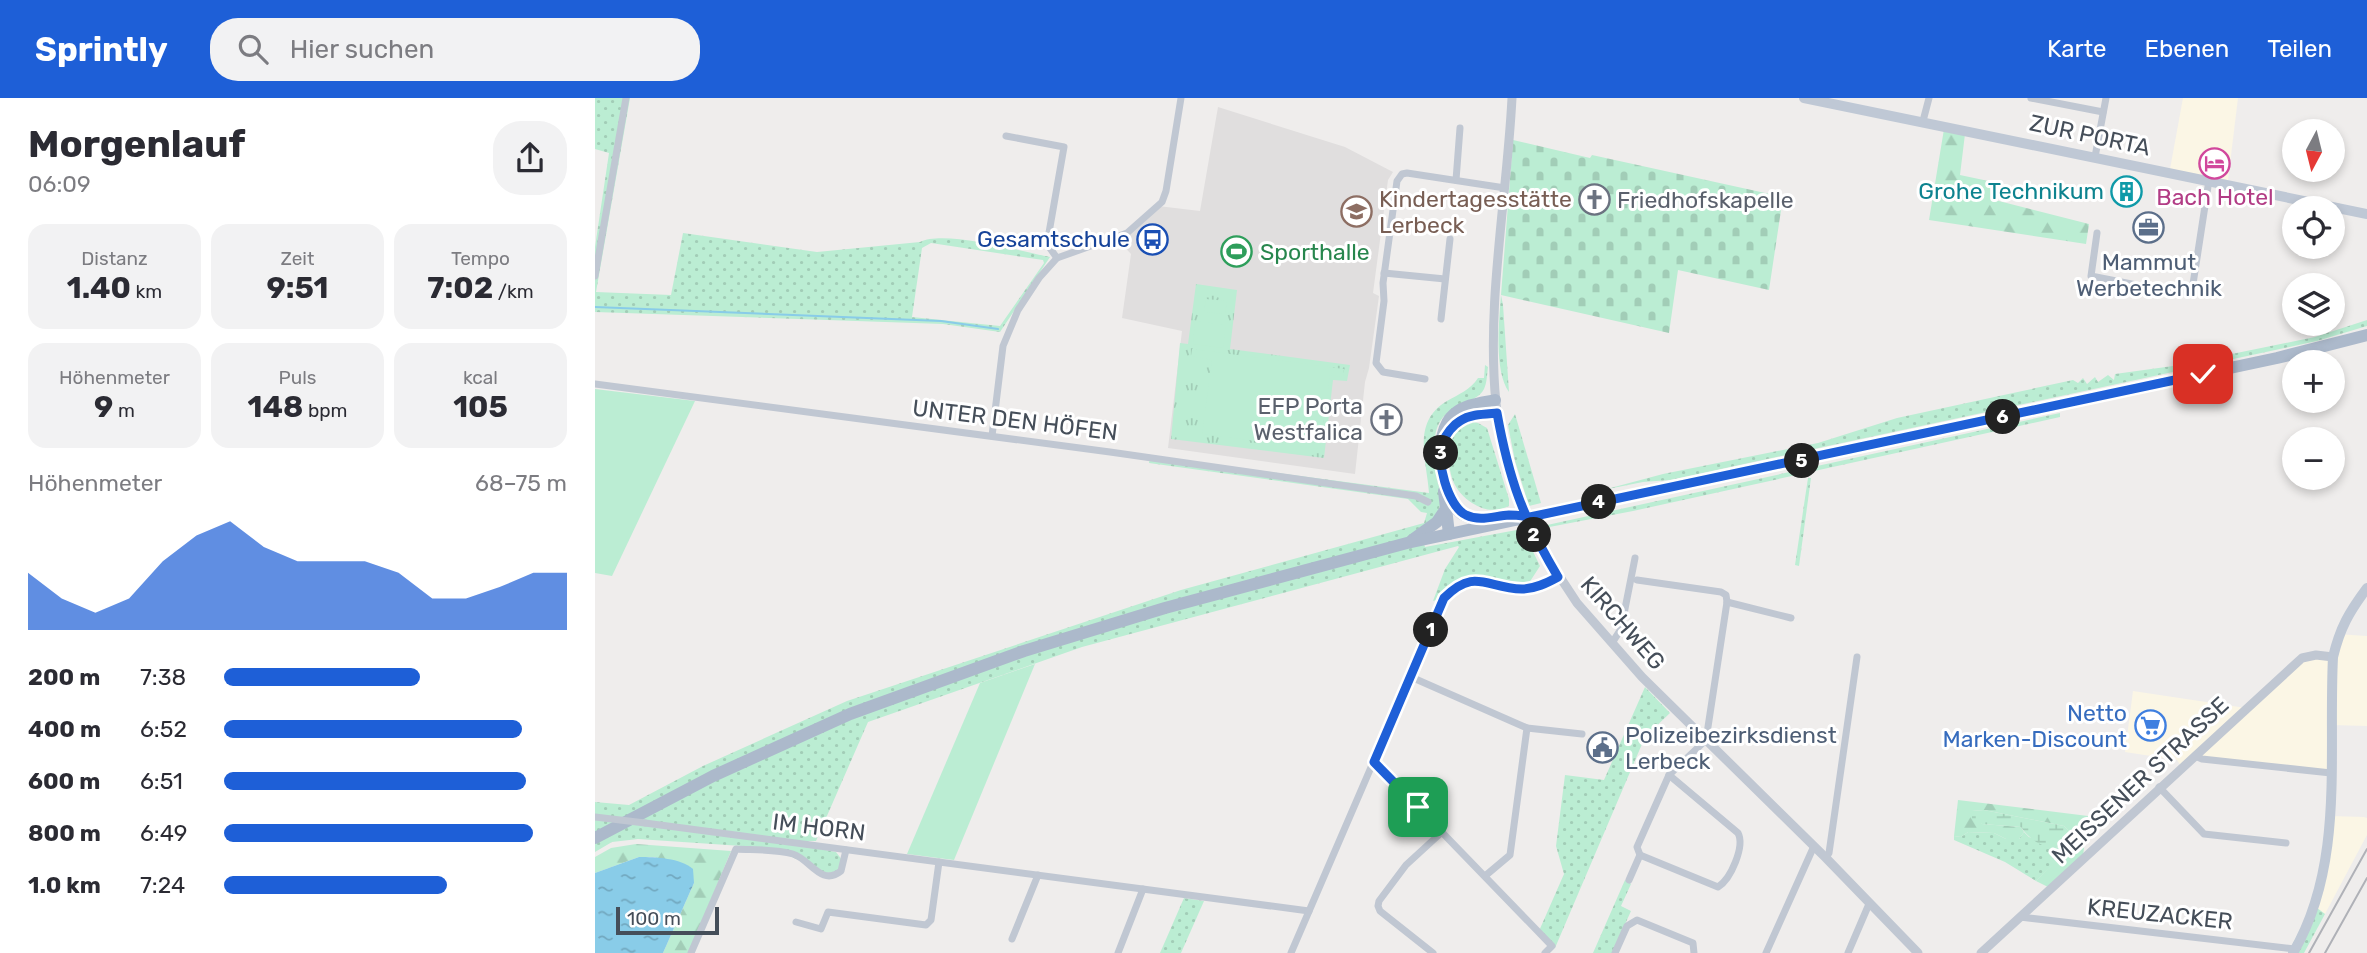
<!DOCTYPE html>
<html lang="de">
<meta charset="utf-8">
<style>
:root{--surface:#fff;--page:#f2f2f3;--text:#2b2b33;--muted:#7c7c81;--accent:#1e5fd7}
body{margin:0;font-family:Rubik,sans-serif;background:var(--page);color:var(--text);height:100vh;display:flex;flex-direction:column;font-size:26px;white-space:nowrap}
*{box-sizing:border-box;margin:0}
p{font-size:23px;color:var(--muted)}
.icon{flex:none;width:38px;height:38px;fill:none;stroke:currentColor;stroke-width:2;stroke-linecap:round;stroke-linejoin:round}
.map{position:relative;flex:1;overflow:hidden}
.drawer{display:flex;flex-direction:column;background:var(--surface);width:595px}
.drawer>*{flex:none}
.needle{width:46px;rotate:187deg}
.tools{position:absolute;left:1687px;top:21px;display:grid;gap:14px}
.tools a{display:grid;place-items:center;width:63px;height:63px;border-radius:50%;background:var(--surface);box-shadow:0 4px 10px #0003;font-size:35px}
.scale{position:absolute;left:21px;bottom:18px;width:103px;box-sizing:border-box;padding-left:7px;border:4px solid #454e59;border-top:0;font-size:19px;line-height:24px;white-space:nowrap;color:#454e59;-webkit-text-stroke:5px #fff;paint-order:stroke}
.pin{position:absolute;display:grid;place-items:center;width:60px;height:60px;color:#fff;margin:-30px;border-radius:14px;box-shadow:0 4px 10px #0006}
.km{position:absolute;width:35px;height:35px;margin:-18px;border-radius:50%;background:#222;color:#fff;font-size:19px;line-height:35px;text-align:center}
.round{display:grid;place-items:center;flex:none;width:74px;height:74px;border-radius:28px;background:var(--page)}
.headline{display:flex;align-items:center;justify-content:space-between;height:119px;padding:0 28px}
h1{font-size:38px;font-weight:700;line-height:52px}
.stats{display:grid;grid-template-columns:repeat(3,1fr);gap:10px;height:119px;padding:7px 28px}
.stats div{display:grid;align-content:center;border-radius:18px;background:var(--page);text-align:center}
.stats b{font-size:30px;font-weight:700}
.stats small{font-size:19px;font-weight:400}
.stats p{font-size:19px}
.chart{height:196px;padding:14px 28px}
.chart p{display:flex;justify-content:space-between}
.chart svg{width:100%;height:126px;margin-top:7px;fill:var(--accent);opacity:.7}
ul{padding:0 28px;list-style:none;font-size:23px}
li{display:grid;grid-template-columns:112px 84px 1fr;align-items:center;height:52px}
li i{height:18px;border-radius:9px;background:var(--accent)}
header{display:flex;align-items:center;gap:42px;box-sizing:border-box;height:98px;padding:0 35px;background:var(--accent);color:#fff}
header strong{font-size:33px}
nav{display:flex;gap:38px;margin-inline-start:auto;font-size:24px}
.search{width:490px;height:63px;background:var(--page);display:flex;align-items:center;gap:18px;box-sizing:border-box;padding:0 24px;border-radius:28px;color:var(--muted);font-size:26px}
main{display:flex;flex:1;min-height:0}
.map>svg:first-child{display:block}
.commercial{fill:#fbf6e5}
.education{fill:#e0dede}
.grass{fill:url(#grass-dots);fill-rule:evenodd}
.forest{fill:url(#forest-firs)}
.wetland{fill:url(#wetland-marsh)}
.cemetery{fill:url(#cemetery-stones)}
.park{fill:url(#park-tufts)}
.garden{fill:#bbedd3}
.water{fill:url(#water-ripples)}
.lines{fill:none;stroke-linecap:round;stroke-linejoin:round}
.stream{stroke:#89cce8;stroke-width:2}
.minor{stroke:#c0c7d2;stroke-width:7}
.tertiary{stroke:#c0c7d2;stroke-width:9}
.secondary{stroke:#bfc8d5;stroke-width:10}
.primary{stroke:#acb9cb;stroke-width:12}
.rail{stroke:#afb1b7;stroke-width:2}
.minor-bridge{stroke:#c0c7d2;stroke-width:7}
.tertiary-bridge{stroke:#c0c7d2;stroke-width:9}
.route-casing{stroke:#fff;stroke-width:14}
.route{stroke:#1e5fd7;stroke-width:9}
.labels{text-anchor:middle;stroke-width:6;stroke-linejoin:round;paint-order:stroke}
.street-label{font-size:23px;fill:#454e59;stroke:#fff}
.culture-label{font-size:23px;fill:#0d838f;stroke:#fff;text-anchor:end}
.hotel-label{font-size:23px;fill:#b23c85;stroke:#fff}
.education-label{font-size:23px;fill:#785e54;stroke:#fff;text-anchor:start}
.worship-label{font-size:23px;fill:#5b616d;stroke:#fff;text-anchor:start}
.transit-label{font-size:23px;fill:#164399;stroke:#fff;text-anchor:end}
.leisure-label{font-size:23px;fill:#27864d;stroke:#fff;text-anchor:start}
.service-label{font-size:23px;fill:#4e5e75;stroke:#fff}
.shop-label{font-size:23px;fill:#366cbe;stroke:#fff;text-anchor:end}
</style>
<header>
<strong>Sprintly</strong>
<div class="search"><svg class="icon" aria-label="search" viewBox="0 0 24 24"><circle cx="10" cy="10" r="6"/><path d="M15 15l6 6"/></svg>Hier suchen</div>
<nav><a>Karte</a><a>Ebenen</a><a>Teilen</a></nav>
</header>
<main>
<section class="drawer">
<div class="headline"><div><h1>Morgenlauf</h1><p>06:09</p></div><a class="round"><svg class="icon" aria-label="share" viewBox="0 0 24 24"><path d="M12 15V3M7 8l5-5 5 5M5 13v7h14v-7"/></svg></a></div>
<div class="stats">
<div><p>Distanz</p><b>1.40<small> km</small></b></div>
<div><p>Zeit</p><b>9:51</b></div>
<div><p>Tempo</p><b>7:02<small> /km</small></b></div>
</div>
<div class="stats">
<div><p>Höhenmeter</p><b>9<small> m</small></b></div>
<div><p>Puls</p><b>148<small> bpm</small></b></div>
<div><p>kcal</p><b>105</b></div>
</div>
<div class="chart"><p><span>Höhenmeter</span>68–75 m</p>
<svg viewBox="0 0 160 44" preserveAspectRatio="none"><path d="M0 44V24L10 33L20 38L30 33L40 20L50 11L60 6L70 15L80 20L90 20L100 20L110 24L120 33L130 33L140 29L150 24L160 24V44z"/></svg>
</div>
<ul>
<li><b>200 m</b>7:38<i style="width:57%"></i></li>
<li><b>400 m</b>6:52<i style="width:87%"></i></li>
<li><b>600 m</b>6:51<i style="width:88%"></i></li>
<li><b>800 m</b>6:49<i style="width:90%"></i></li>
<li><b>1.0 km</b>7:24<i style="width:65%"></i></li>
</ul>
</section>
<div class="map">
<svg width="1772" height="855" viewBox="0 0 1772 855">
<defs>
<pattern id="grass-dots" width="8" height="8" patternUnits="userSpaceOnUse" patternTransform="scale(1.75)"><rect width="8" height="8" fill="#bbedd3"/><path d="M2 2h.1M6 6h.1" fill="none" stroke="#a2cdb7" stroke-width="1.8" stroke-linecap="round"/></pattern>
<pattern id="forest-firs" width="22" height="20" patternUnits="userSpaceOnUse" patternTransform="scale(1.75)"><rect width="22" height="20" fill="#bbedd3"/><path d="M5 1l3.5 6h-7zM16 11l3.5 6h-7z" fill="#a2cdb7"/></pattern>
<pattern id="wetland-marsh" width="20" height="14" patternUnits="userSpaceOnUse" patternTransform="scale(1.75)"><rect width="20" height="14" fill="#bbedd3"/><path d="M1 5h8M5 5V1M11 12h8M15 12V8" fill="none" stroke="#a2cdb7"/></pattern>
<pattern id="cemetery-stones" width="16" height="16" patternUnits="userSpaceOnUse" patternTransform="scale(1.75)"><rect width="16" height="16" fill="#bbedd3"/><path d="M2 7V4a2 2 0 0 1 4 0v3zM10 15v-3a2 2 0 0 1 4 0v3z" fill="#a2cdb7"/></pattern>
<pattern id="park-tufts" width="24" height="20" patternUnits="userSpaceOnUse" patternTransform="scale(1.75)"><rect width="24" height="20" fill="#bbedd3"/><path d="M3 7l-1-3M5 7V3M7 7l1-3M15 17l-1-3M17 17v-4M19 17l1-3" fill="none" stroke="#a2cdb7"/></pattern>
<pattern id="water-ripples" width="26" height="14" patternUnits="userSpaceOnUse" patternTransform="scale(1.75)"><rect width="26" height="14" fill="#89cce8"/><path d="M2 4q2-2 4 0t4 0M15 11q2-2 4 0t4 0" fill="none" stroke="#72a8bf"/></pattern>
</defs>
<rect width="100%" height="100%" fill="#efedec"/>
<g class="commercial">
<path d="M1588,0H1643L1633,82L1575,71Z"/>
<path d="M1741,536L1772,538V628L1736,627V674L1600,658L1586,668L1582,662L1530,654L1538,593L1651,610L1704,558L1736,555Z"/>
<path d="M1735,718L1769,719L1772,720V737L1730,816L1718,807Z"/>
</g>
<path class="education" d="M623,9L750,49L798,74L793,82L778,195L784,198L774,270L770,284L760,376L573,350L587,233L527,220L536,156L522,141L563,108L605,113Z"/>
<g class="grass">
<path d="M0,0H35L1,194L76,197L88,135L222,154L325,144C350,132 425,153 455,159L405,234L348,226L0,214V149L14,55L0,51ZM336,145L448,162L449,165L405,228L317,219L327,150Z"/>
<path d="M906,197L908,207L914,294C899,273 904,223 906,197Z"/>
<path d="M1772,222V228L1722,243L1075,382L1048,384L1008,392L1068,376L1223,345L1302,320L1478,282L1483,285L1488,280L1492,286L1500,279L1503,284L1513,277L1519,282L1520,276L1578,268L1720,239Z"/>
<path d="M890,267L893,269C892,276 892,285 889,291C882,305 856,306 846,322C826,352 862,395 837,422C833,425 828,428 824,431L830,449L927,431L945,468L934,485L926,493C906,489 882,479 864,490C851,497 854,499 838,503L850,471L864,449L863,448L487,549L273,624L221,743H214L210,748L241,754L247,762L243,773L232,775L177,750L43,741L17,744L0,754V704L34,707L108,668L252,603L586,492L829,425L832,415L826,414L813,401L554,365L555,358L834,395C832,363 816,324 852,303C864,296 875,292 883,280H889Z"/>
<path d="M1465,315V319L1038,413L944,431L943,429Z"/>
<path d="M920,316L946,405L934,408L920,363L913,327Z"/>
<path d="M873,323L883,325L892,330L914,401V408C900,414 890,413 877,405C852,389 852,364 856,337Z"/>
<path d="M1213,380H1216L1204,468L1200,467Z"/>
<path d="M1050,589L1075,615L1050,639L960,850L944,833L969,776L961,748L970,677L1009,682Z"/>
<path d="M1373,734L1399,735L1411,741H1424L1429,734L1434,739L1464,750L1473,746L1462,763L1441,783L1410,764L1359,742V738L1366,739Z"/>
<path d="M1030,782L1036,786L1026,808L1036,813L1017,855H998Z"/>
<path d="M589,800L609,803L586,855H565Z"/>
<path d="M1718,807L1730,816L1709,855H1693Z"/>
</g>
<g class="forest">
<path d="M1349,31L1370,36L1365,77L1398,84L1396,101L1494,126L1491,146L1334,122Z"/>
<path d="M1363,702L1493,718L1488,758L1455,790L1441,783C1456,768 1472,756 1475,734L1469,728L1389,712L1377,713L1387,726L1426,729L1429,734L1424,741H1411L1399,735L1373,734L1366,739L1359,738Z"/>
<path d="M41,746L136,753L94,855H68L99,785L60,759H44L0,775V759L16,750Z"/>
</g>
<path class="wetland" d="M1389,712L1469,728L1475,734L1473,746C1454,754 1437,745 1426,729L1387,726L1377,721V713Z"/>
<path class="cemetery" d="M918,42L995,60L997,57L1188,99L1174,192L1083,172L1074,235L906,197Z"/>
<path class="park" d="M601,186L642,192L635,251L755,267L752,283L738,282L729,360L576,341L585,245L593,246Z"/>
<g class="garden">
<path d="M611,201L632,203L630,216L609,214Z"/>
<path d="M600,223L631,227L628,250L598,246Z"/>
<path d="M597,251L749,271L748,279L735,277L725,351L607,336L617,262L596,258Z"/>
<path d="M0,291L100,303L17,478L0,475Z"/>
<path d="M440,566L359,762L312,756L385,585Z"/>
</g>
<path class="water" d="M44,759C61,759 85,760 98,771L99,785L68,855H0V775Z"/>
<g class="lines">
<path class="stream" d="M0,209L346,223L403,231"/>
<g class="minor">
<path d="M1436,0L1508,14"/>
<path d="M1328,23L1334,0"/>
<path d="M411,38L469,49L452,146L462,160"/>
<path d="M1500,59L1511,0"/>
<path d="M861,82L865,30"/>
<path d="M1502,135L1496,178L1582,195L1592,193L1598,186L1614,82"/>
<path d="M789,175L850,181"/>
<path d="M0,178L31,0"/>
<path d="M846,221L855,141"/>
<path d="M830,281L788,274L781,265L789,203L788,185L802,83L807,76L812,75L910,90"/>
<path d="M0,286L515,354L821,398L833,404"/>
<path d="M397,338L408,248L423,212L444,180L462,160L532,135L567,104L571,93L586,0"/>
<path d="M1042,482L1126,494L1131,497L1132,504L1111,642L1074,677L1042,749L1045,757"/>
<path d="M1132,504L1196,520"/>
<path d="M1017,545L1026,531L1040,460"/>
<path d="M816,579L932,630L987,636"/>
<path d="M1600,658L1607,661L1736,675"/>
<path d="M779,664L957,848L950,855"/>
<path d="M1564,689L1609,736L1691,745"/>
<path d="M50,725L714,813"/>
<path d="M1231,760L1234,755L1262,559"/>
<path d="M890,778L915,757L932,630"/>
<path d="M1034,782L1045,757L1123,789C1136,781 1150,748 1143,735L1074,677"/>
<path d="M1425,819L1700,851"/>
<path d="M201,824L226,831L233,814L331,827L336,822L344,764"/>
<path d="M417,841L443,777"/>
<path d="M96,855L141,751C159,752 180,751 198,756C215,761 226,789 246,773L251,752"/>
<path d="M523,855L548,791"/>
<path d="M696,855L849,500C880,469 891,490 927,491C940,491 952,485 963,479"/>
<path d="M838,855L785,813L783,808L784,803L811,767L847,734"/>
<path d="M1020,855L1032,828L1042,822L1098,845L1099,855"/>
<path d="M1171,855L1219,748"/>
<path d="M1253,855L1274,806"/>
</g>
<g class="tertiary">
<path d="M917,0C912,99 891,207 901,305C904,337 913,368 922,399"/>
<path d="M940,441L982,505L1047,579L1231,760L1323,855"/>
<path d="M1386,855L1707,560L1721,557L1738,559"/>
</g>
<g class="secondary">
<path d="M1209,0L1772,116"/>
<path d="M1698,855C1750,766 1733,658 1738,559C1745,530 1754,514 1772,490"/>
</g>
<g class="primary">
<path d="M900,302C886,305 871,306 859,316C837,334 844,400 867,416C878,423 893,421 905,419"/>
<path d="M854,333C867,318 882,316 902,315"/>
<path d="M849,393L854,436"/>
<path d="M817,442L842,424L850,412"/>
<path d="M0,740L118,678L255,616L429,553L570,510L812,445L1682,260L1772,237"/>
</g>
<g class="rail">
<path d="M1714,855L1772,751"/>
<path d="M1730,855L1772,780"/>
</g>
<path class="minor-bridge" d="M0,719L50,725"/>
<path class="tertiary-bridge" d="M922,399L940,441"/>
</g>
<g class="lines">
<defs>
<path id="route" d="M823,709L779,664L849,500C880,469 891,490 927,491C940,491 952,485 963,479C928,420 914,382 902,315C890,316 875,316 865,323C858,327 851,336 848,344C840,361 853,409 871,417C885,424 899,418 914,417C921,417 928,418 935,419L1608,276"/>
</defs>
<use href="#route" class="route-casing"/>
<use href="#route" class="route"/>
</g>
<defs>
<symbol id="hotel-ring" viewBox="-11 -11 22 22"><circle r="9.5" fill="#fff" stroke="#d1479c" stroke-width="1.5"/><path d="M-6-4.5h1.5V1H6V5H4.5V3h-9V5H-6ZM-4 0a1.8 1.8 0 1 1 3.6 0ZM.5 0V-2.5h3Q6-2.5 6 0Z" fill="#d1479c"/></symbol>
<symbol id="building-ring" viewBox="-11 -11 22 22"><circle r="9.5" fill="#fff" stroke="#0f9aa8" stroke-width="1.5"/><path d="M-4-6H4V6H1V3H-1V6H-4ZM-2.5-4.3h1.7v1.8h-1.7ZM.8-4.3h1.7v1.8H.8ZM-2.5-1h1.7V.8h-1.7ZM.8-1h1.7V.8H.8Z" fill="#0f9aa8"/></symbol>
<symbol id="church-ring" viewBox="-11 -11 22 22"><circle r="9.5" fill="#fff" stroke="#6b7280" stroke-width="1.5"/><path d="M-1.2-6h2.4v3.5h3.3v2.4h-3.3V6h-2.4V-.1h-3.3v-2.4h3.3Z" fill="#6b7280"/></symbol>
<symbol id="school-ring" viewBox="-11 -11 22 22"><circle r="9.5" fill="#fff" stroke="#8d6e63" stroke-width="1.5"/><path d="M0-5L7-2L0 1L-7-2ZM-4 1L0 2.5L4 1V4Q0 6-4 4Z" fill="#8d6e63"/></symbol>
<symbol id="office-ring" viewBox="-11 -11 22 22"><circle r="9.5" fill="#fff" stroke="#5c6f8a" stroke-width="1.5"/><path d="M-6-3h4V-5.5h4V-3h4V5H-6ZM-1-4.5V-3h2v-1.5ZM-6 0V1H6V0Z" fill="#5c6f8a"/></symbol>
<symbol id="bus-ring" viewBox="-11 -11 22 22"><circle r="9.5" fill="#fff" stroke="#1a4fb4" stroke-width="1.5"/><path d="M-5-6H5V4H4V6H2V4H-2V6H-4V4H-5ZM-3.5-4V0h7V-4ZM-3.5 1.2v1.5H-2V1.2ZM2 1.2v1.5H3.5V1.2Z" fill="#1a4fb4"/></symbol>
<symbol id="stadium-ring" viewBox="-11 -11 22 22"><circle r="9.5" fill="#fff" stroke="#2e9e5b" stroke-width="1.5"/><path d="M0-5a6.5 5 0 1 0 0 10a6.5 5 0 1 0 0-10ZM-3.5-1.8h7v3.6h-7Z" fill="#2e9e5b"/></symbol>
<symbol id="supermarket-ring" viewBox="-11 -11 22 22"><circle r="9.5" fill="#fff" stroke="#3f7fe0" stroke-width="1.5"/><path d="M-6-5.5h2.5l.6 2H6L4.5 2H-2.5L-4.4-4H-6ZM-1.5 3.2a1.3 1.3 0 1 0 .1 0ZM3 3.2a1.3 1.3 0 1 0 .1 0Z" fill="#3f7fe0"/></symbol>
<symbol id="civic-ring" viewBox="-11 -11 22 22"><circle r="9.5" fill="#fff" stroke="#5c6f8a" stroke-width="1.5"/><path d="M-.6-6.5H3V-4.5H.6V-3L4-1V1h2V6H-6V1h2V-1L-.6-3ZM-1.2 2.5V6h2.4V2.5Z" fill="#5c6f8a"/></symbol>
</defs>
<g fill-rule="evenodd">
<use href="#hotel-ring" x="1602" y="48" width="35" height="35"/>
<use href="#building-ring" x="1514" y="76" width="35" height="35"/>
<use href="#church-ring" x="982" y="84" width="35" height="35"/>
<use href="#school-ring" x="744" y="96" width="35" height="35"/>
<use href="#office-ring" x="1536" y="112" width="35" height="35"/>
<use href="#bus-ring" x="540" y="124" width="35" height="35"/>
<use href="#stadium-ring" x="624" y="136" width="35" height="35"/>
<use href="#church-ring" x="774" y="304" width="35" height="35"/>
<use href="#supermarket-ring" x="1538" y="610" width="35" height="35"/>
<use href="#civic-ring" x="990" y="632" width="35" height="35"/>
</g>
<g class="labels">
<g class="street-label">
<text transform="translate(1495 37) rotate(12)" y="8">ZUR PORTA</text>
<text transform="translate(420 322) rotate(7)" y="8">UNTER DEN HÖFEN</text>
<text transform="translate(1028 525) rotate(49)" y="8">KIRCHWEG</text>
<text transform="translate(1545 682) rotate(-43)" y="8">MEISSENER STRASSE</text>
<text transform="translate(224 729) rotate(7)" y="8">IM HORN</text>
<text transform="translate(1565 816) rotate(6)" y="8">KREUZACKER</text>
</g>
<g class="culture-label">
<text x="1509" y="101">Grohe Technikum</text>
</g>
<g class="hotel-label">
<text x="1620" y="107">Bach Hotel</text>
</g>
<g class="education-label">
<text x="784" y="109">Kindertagesstätte<tspan x="784" dy="26">Lerbeck</tspan></text>
</g>
<g class="worship-label">
<text x="1022" y="110">Friedhofskapelle</text>
<text x="768" y="316" text-anchor="end">EFP Porta<tspan x="768" dy="26">Westfalica</tspan></text>
</g>
<g class="transit-label">
<text x="535" y="149">Gesamtschule</text>
</g>
<g class="leisure-label">
<text x="665" y="162">Sporthalle</text>
</g>
<g class="service-label">
<text x="1554" y="172">Mammut<tspan x="1554" dy="26">Werbetechnik</tspan></text>
<text x="1030" y="645" text-anchor="start">Polizeibezirksdienst<tspan x="1030" dy="26">Lerbeck</tspan></text>
</g>
<g class="shop-label">
<text x="1532" y="623">Netto<tspan x="1532" dy="26">Marken-Discount</tspan></text>
</g>
</g>
</svg>
<div class="tools">
<a><svg class="needle" viewBox="-14 -14 28 28"><path d="M0-13l5 13h-10z" fill="#e53935"/><path d="M0 13l5-13h-10z" fill="#7c7c81"/></svg></a>
<a><svg class="icon" aria-label="locate" viewBox="0 0 24 24"><circle cx="12" cy="12" r="6"/><path d="M12 2v4M12 18v4M2 12h4M18 12h4"/></svg></a>
<a><svg class="icon" aria-label="layers" viewBox="0 0 24 24"><path d="M12 4l9 5-9 5-9-5zM3 14l9 5 9-5"/></svg></a>
<a>+</a>
<a>−</a>
</div>
<div class="scale">100 m</div>
<div class="pin" style="left:823px;top:709px;background:#1e9e55"><svg class="icon" aria-label="arrive" viewBox="0 0 24 24"><path d="M6 21V4h12l-3 4 3 4H6"/></svg></div>
<div class="pin" style="left:1608px;top:276px;background:#d93025"><svg class="icon" aria-label="check" viewBox="0 0 24 24"><path d="M5 12l5 5 9-10"/></svg></div>
<b class="km" style="left:836px;top:532px">1</b>
<b class="km" style="left:939px;top:437px">2</b>
<b class="km" style="left:846px;top:355px">3</b>
<b class="km" style="left:1004px;top:404px">4</b>
<b class="km" style="left:1207px;top:363px">5</b>
<b class="km" style="left:1408px;top:319px">6</b>
</div>
</main>
